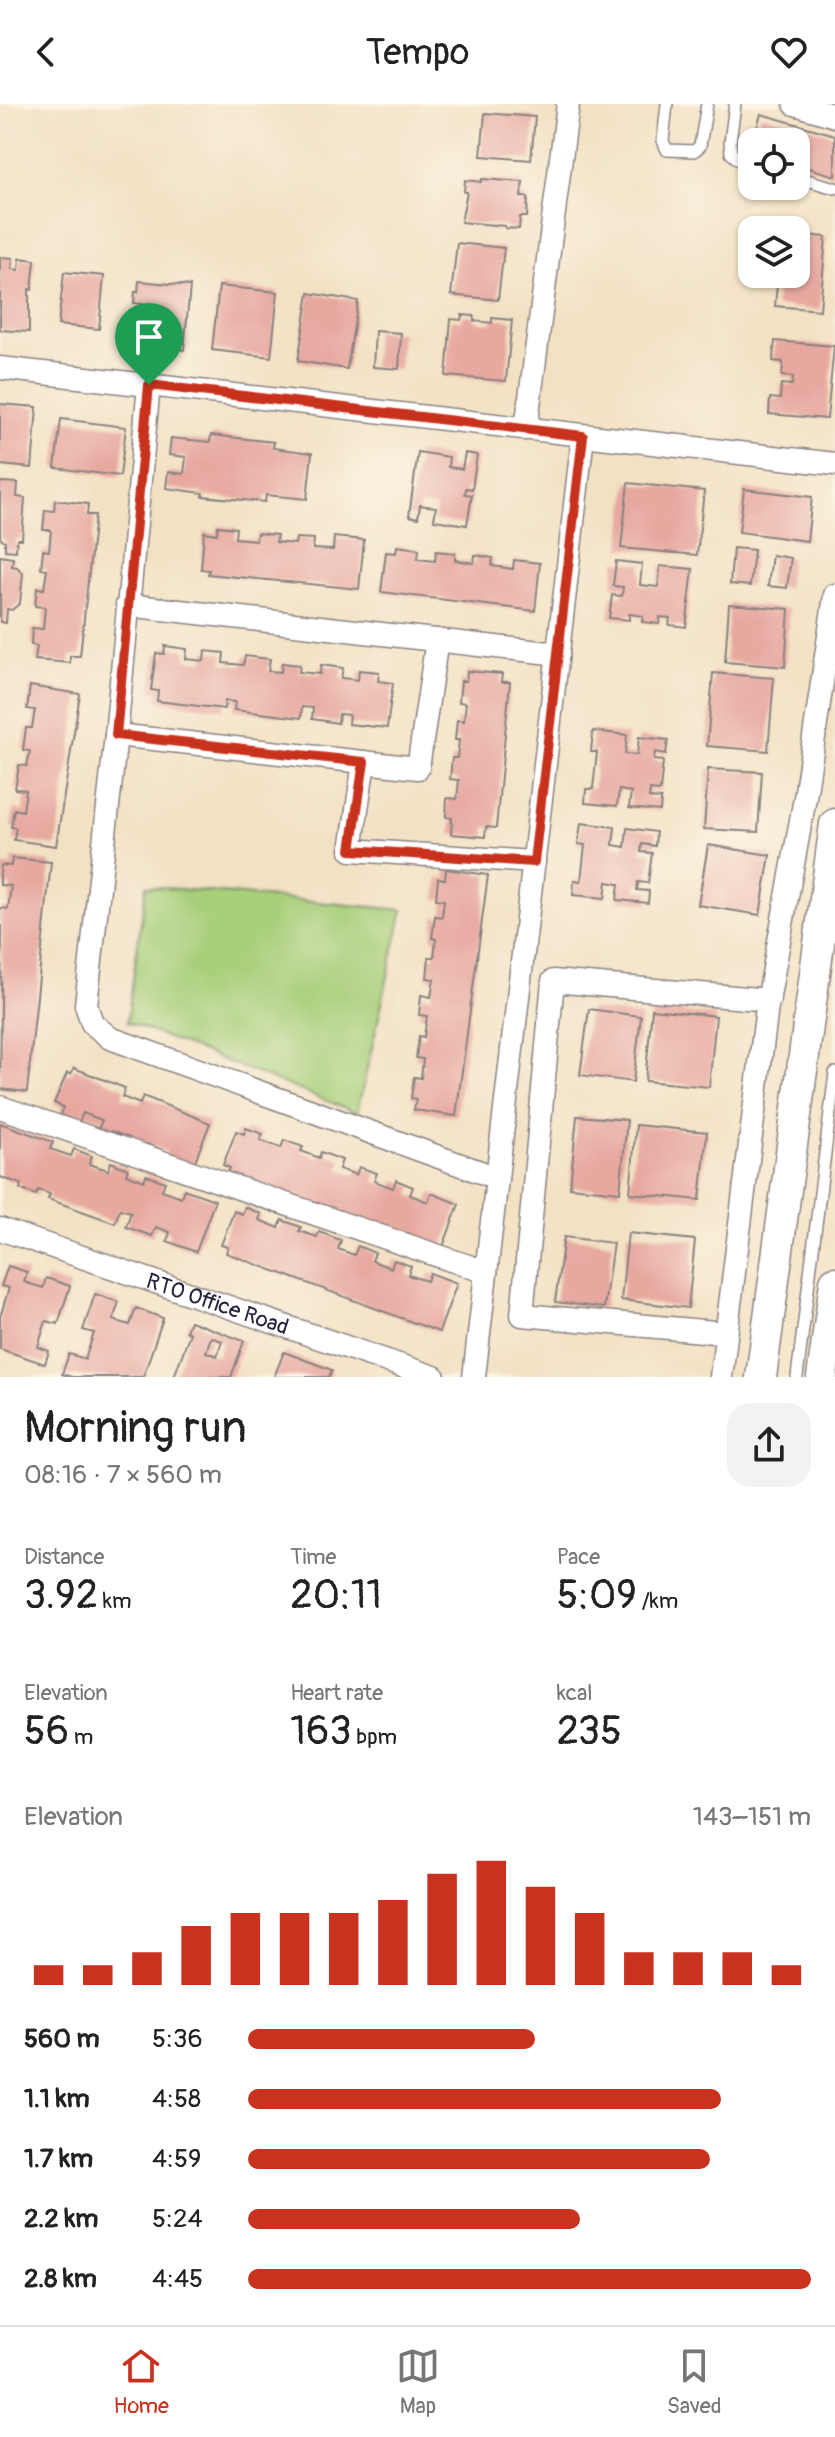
<!DOCTYPE html>
<meta charset="utf-8">
<style>
:root{--surface:#fff;--page:#f2f2f2;--text:#222;--muted:#767676;--line:#e0e0e0;--accent:#c8321e}
body{margin:0;font-family:Pangolin,sans-serif;background:var(--page);color:var(--text);height:100vh;display:flex;flex-direction:column;font-size:30px;white-space:nowrap}
*{box-sizing:border-box;margin:0}
p{font-size:26px;color:var(--muted)}
.icon{flex:none;width:44px;height:44px;fill:none;stroke:currentColor;stroke-width:2;stroke-linecap:round;stroke-linejoin:round}
.map{position:relative;height:1273px;overflow:hidden}
.panel{display:flex;flex-direction:column;background:var(--surface);flex:1}
.panel>*{flex:none}
.controls{position:absolute;left:738px;top:24px;display:grid;gap:16px}
.controls a{display:grid;place-items:center;width:72px;height:72px;border-radius:16px;background:var(--surface);box-shadow:0 2px 6px #0004;font-size:40px}
.pin{position:absolute;display:grid;place-items:center;width:68px;height:68px;color:#fff;margin:-82px -34px;border-radius:50% 50% 50% 0;rotate:-45deg;box-shadow:0 0 8px #0007}
.pin .icon{rotate:45deg}
.round{display:grid;place-items:center;flex:none;width:84px;height:84px;border-radius:24px;background:var(--page)}
.overview{display:flex;align-items:center;justify-content:space-between;height:136px;padding:0 24px}
h1{font-size:44px;font-weight:600;line-height:60px}
.figures{display:grid;grid-template-columns:repeat(3,1fr);gap:12px;height:136px;padding:8px 24px}
.figures div{display:grid;align-content:center}
.figures b{font-size:40px;font-weight:600}
.figures small{font-size:22px;font-weight:400}
.figures p{font-size:22px}
.chart{height:224px;padding:16px 24px}
.chart p{display:flex;justify-content:space-between}
.chart svg{width:100%;height:144px;margin-top:8px;stroke:var(--accent);stroke-width:6}
ul{padding:0 24px;list-style:none;font-size:26px}
li{display:grid;grid-template-columns:128px 96px 1fr;align-items:center;height:60px}
li i{height:20px;border-radius:10px;background:var(--accent)}
header{display:flex;justify-content:space-between;align-items:center;height:104px;padding:0 24px;background:var(--surface);font-size:36px;font-weight:600}
.dock{display:flex;justify-content:space-around;align-items:center;height:112px;border-top:2px solid var(--line);background:var(--surface);font-size:22px;color:var(--muted)}
.dock a{display:grid;justify-items:center;gap:4px}
.dock .active{color:var(--accent)}
.map>svg:first-child{display:block}
.green{fill:#a8cf7a;stroke:#65785a;stroke-width:2}
.building{fill:#e7a8a0;fill-rule:evenodd}
.lines{fill:none;stroke-linecap:round;stroke-linejoin:round}
.service-casing{stroke:#8a8280;stroke-width:14}
.minor-casing{stroke:#8a8280;stroke-width:25}
.secondary-casing{stroke:#8a8280;stroke-width:33}
.service{stroke:#fff;stroke-width:11}
.minor{stroke:#fff;stroke-width:22}
.secondary{stroke:#fff;stroke-width:30}
.route-casing{stroke:#fff;stroke-width:16}
.route{stroke:#c8321e;stroke-width:10}
.labels{text-anchor:middle;stroke-width:8;stroke-linejoin:round;paint-order:stroke}
.street-label{font-size:22px;fill:#22223b;stroke:#fcf5e5}
</style>
<header><svg class="icon" aria-label="back" viewBox="0 0 24 24"><path d="M15 5l-7 7 7 7"/></svg>Tempo<svg class="icon" aria-label="heart" viewBox="0 0 24 24"><path d="M12 20l-8-8c-3-5 5-10 8-4 3-6 11-1 8 4z"/></svg></header>
<div class="map">
<svg width="835" height="1273" viewBox="0 0 835 1273">
<rect width="100%" height="100%" fill="#fcf5e5"/>
<filter id="ink" filterUnits="userSpaceOnUse"><feTurbulence type="fractalNoise" baseFrequency=".0125" numOctaves="2"/><feDisplacementMap in="SourceGraphic" scale="16" xChannelSelector="R" yChannelSelector="G"/><feConvolveMatrix kernelMatrix="1 2 1 2 8 2 1 2 1" color-interpolation-filters="sRGB"/></filter>
<filter id="wash" filterUnits="userSpaceOnUse"><feTurbulence type="fractalNoise" baseFrequency=".006" numOctaves="4" result="noise"/><feDisplacementMap in="SourceGraphic" scale="32" xChannelSelector="R" yChannelSelector="G"/><feGaussianBlur stdDeviation="1.8" result="paint"/><feColorMatrix in="noise" values="0 0 0 0 0 0 0 0 0 0 0 0 0 0 0 0 0 1.4 0 .05"/><feComposite in="paint" operator="in"/></filter>
<g filter="url(#wash)">
<rect width="100%" height="100%" fill="#f3e1c4"/>
<path class="green" d="M146,782L403,806L357,1009L127,918Z"/>
<g id="blocks">
<g class="building">
<path d="M485,9L535,13L531,56L481,52Z"/>
<path d="M761,10L835,31V72L796,60V38H753Z"/>
<path d="M482,75L523,78L521,93H528L527,113H520L519,125L505,124V122L461,118L467,88H464L465,76L481,78Z"/>
<path d="M796,130L826,133L820,206L775,202L778,170H796Z"/>
<path d="M457,139L504,144L498,196L451,191Z"/>
<path d="M0,153L13,154L12,165L19,166L20,154L35,156L32,186L29,185V228L0,226Z"/>
<path d="M64,168L104,172L99,225L58,221Z"/>
<path d="M139,177L190,182L184,246L129,241L130,232L139,233L142,200L134,199L135,188H138Z"/>
<path d="M219,182L278,188L271,253L212,246Z"/>
<path d="M309,189L358,197L347,265L298,257Z"/>
<path d="M462,211L474,212V217L492,219V214L512,216L506,277L446,272L451,215L461,216Z"/>
<path d="M375,227L401,229L399,265L373,263Z"/>
<path d="M775,237L834,242L827,315L769,310L770,294L780,295L781,280L792,281L793,273L782,272L783,258L773,257Z"/>
<path d="M0,300L37,303L32,364L0,361Z"/>
<path d="M61,315L126,323L120,372L55,364Z"/>
<path d="M211,331L274,338L273,344L312,349L307,395L266,391L265,398L202,392L203,389L166,384L168,368L184,370L186,353L169,351L171,334L210,338Z"/>
<path d="M418,348L449,353L448,363L462,365L465,349L477,351L472,385L466,384L465,390L472,391L467,421L434,416L436,403L420,401L418,414L409,412Z"/>
<path d="M0,378L18,379L17,393L25,394L22,435H17L16,447L5,446V437L0,434Z"/>
<path d="M628,379L704,387L697,451L621,444Z"/>
<path d="M744,385L812,393L807,437L739,428Z"/>
<path d="M55,396L88,400L87,411H95L80,552H70V559L35,556L37,542L31,541L32,524L43,525L45,503L35,502L37,484L44,485L47,465L41,464L43,446L49,447L51,426H43L45,406L54,407Z"/>
<path d="M218,422L236,424L235,434L256,436L257,429L277,431L276,438L295,440L296,434L314,435L313,445L333,446L334,433L364,436L359,485L208,470L209,466L201,465L204,428L217,430Z"/>
<path d="M397,442L419,445L418,455L435,457L436,447L455,449V456L474,459L475,451L493,454L492,462L513,465L514,456L540,459L535,507L381,488L386,448L396,449Z"/>
<path d="M733,444L754,446L750,482L730,480Z"/>
<path d="M772,451L791,454L787,484L768,482Z"/>
<path d="M0,452L13,454L12,462L17,463L23,469L20,499L12,506L7,505L6,519L0,518Z"/>
<path d="M616,457L642,460L640,481L658,483L660,462L693,465L686,523L669,521L670,514L660,513L659,520L642,518L643,512L629,510V516L609,514L612,491L622,492L623,483L613,482Z"/>
<path d="M729,500L789,505L785,563L725,558Z"/>
<path d="M165,542L187,545L186,555L204,557L205,547L224,549L223,559L243,561L245,552L270,555L268,567L281,568L282,559L300,561L299,568L320,570L321,561L343,564L341,574L358,576L359,566L379,568L378,577L393,579L387,624L348,620L349,611L339,610L338,619L312,615L313,604L302,603L301,614L234,606L235,598L225,597L224,605L157,597L158,587L151,586L156,549L164,550Z"/>
<path d="M467,567L502,570L501,578H510L496,724L486,723L485,733L451,730L452,714L446,713L447,694L457,695L459,676L450,675L452,654H457L459,636H455L457,616L464,617L466,599L459,598L461,577H466Z"/>
<path d="M713,569L774,574L768,647L707,642Z"/>
<path d="M30,582L80,590L56,742L14,736L16,724L11,723L14,705L23,707L26,686L15,685L19,661L27,662L30,647L23,646L26,624H32L35,606L27,605Z"/>
<path d="M593,627L627,631L625,650L637,651L639,633L668,636L666,650L655,648L654,656L663,657L660,687L650,686L649,694L661,695L660,707L629,704L631,688L619,686L617,702L585,699L586,685H593L597,648H591Z"/>
<path d="M708,665L762,668L758,728L704,725Z"/>
<path d="M581,719L615,723L613,741L625,743L627,724L656,728L655,742L642,740L641,748L652,749L648,779L638,778L637,786L649,787L648,799L617,796L619,780L607,778L605,794L573,791L574,776L581,777L585,741L578,740Z"/>
<path d="M708,741L770,751L760,811L698,801Z"/>
<path d="M12,754L51,758L27,988L0,985L2,822H0V804L8,805L11,782L0,781V770L1,761L11,762Z"/>
<path d="M446,765L488,771L456,1012L414,1006L416,995L411,994L414,973L421,974L423,955L416,954L419,932L424,933L427,912L419,911L421,891L431,893L434,875L427,874L429,853H434L436,835L432,834L435,812L442,813L444,796L436,795L438,774L445,775Z"/>
<path d="M589,905L641,912L633,978L580,971Z"/>
<path d="M652,905L716,912L709,983L645,977Z"/>
<path d="M74,964L125,984L122,993L140,1000L143,992L210,1019L192,1065L165,1054L167,1048L147,1040L145,1046L128,1039L130,1034L111,1027L110,1031L98,1026L102,1016L83,1009L79,1019L60,1011L63,1003L54,999L67,969L71,970Z"/>
<path d="M577,1012L627,1016L620,1088L570,1083Z"/>
<path d="M0,1019L53,1038L50,1045L71,1052L74,1045L92,1052L89,1060L108,1066L111,1058L128,1065L126,1070L144,1077L146,1071L165,1078L162,1086L181,1093L184,1085L215,1096L196,1148L167,1137L170,1128L156,1123L152,1132L126,1123L131,1108L120,1105L115,1119L48,1095L50,1090L38,1086L36,1091L20,1085L21,1080L0,1073Z"/>
<path d="M636,1021L707,1028L700,1096L630,1089Z"/>
<path d="M246,1024L263,1030L260,1036L281,1044L284,1036L303,1043L301,1047L319,1054L321,1048L342,1056L339,1065L356,1071L359,1063L377,1069L374,1077L393,1084L396,1076L413,1083L410,1091L428,1098L431,1089L459,1100L441,1148L228,1068L230,1064L223,1061L236,1027L244,1030Z"/>
<path d="M245,1103L261,1110L259,1116L279,1124L282,1116L301,1123L299,1127L317,1133L319,1128L341,1136L338,1145L354,1151L358,1142L375,1149L372,1157L391,1164L394,1156L411,1162L408,1171L427,1177L430,1169L457,1179L439,1228L226,1149L228,1143L221,1141L234,1107L242,1110Z"/>
<path d="M628,1129L695,1136L688,1204L621,1196Z"/>
<path d="M564,1133L613,1139L604,1204L555,1198Z"/>
<path d="M8,1162L27,1168L24,1178L43,1184L46,1174L70,1182L58,1220L46,1217L38,1243L49,1247L45,1260L0,1245V1213L9,1184L1,1182Z"/>
<path d="M95,1190L119,1198L113,1216L130,1221L136,1204L163,1214L143,1273H72L62,1270L69,1250L85,1255L94,1229L83,1226Z"/>
<path d="M190,1217L244,1237L231,1273H174L190,1229L186,1227ZM211,1233L222,1237L217,1252L206,1248Z"/>
<path d="M284,1248L332,1266L329,1273H274Z"/>
</g>
</g>
</g>
<g filter="url(#ink)">
<use href="#blocks" fill-opacity="0" stroke="#8a8280" stroke-width="2"/>
<g class="lines">
<defs>
<g id="service">
<path d="M667,0L663,37L667,46L694,47L700,42L707,0"/>
<path d="M735,0L730,38L731,49L739,56L752,60"/>
<path d="M796,73L835,84"/>
<path d="M797,1273L835,969"/>
</g>
<g id="minor">
<path d="M795,0L835,12"/>
<path d="M0,264L835,360"/>
<path d="M149,281L116,631L86,901L92,919L110,934L497,1074"/>
<path d="M526,325L568,0"/>
<path d="M127,501L558,550"/>
<path d="M116,631L418,664L437,536"/>
<path d="M364,658L351,746L534,758"/>
<path d="M0,1003L486,1168"/>
<path id="s1" d="M0,1125L434,1273"/>
<path d="M726,1229L522,1211L553,877L769,896"/>
<path d="M474,1273L583,332"/>
<path d="M721,1273L767,903L805,694L835,491"/>
</g>
<g id="secondary">
<path d="M761,1273L835,720"/>
<path d="M822,1273L835,1178"/>
</g>
</defs>
<use href="#service" class="service-casing"/>
<use href="#minor" class="minor-casing"/>
<use href="#secondary" class="secondary-casing"/>
<use href="#service" class="service"/>
<use href="#minor" class="minor"/>
<use href="#secondary" class="secondary"/>
</g>
</g>
<g class="lines" filter="url(#ink)">
<defs>
<path id="route" d="M149,281L583,332L534,758L351,746L364,658L116,631Z"/>
</defs>
<use href="#route" class="route-casing"/>
<use href="#route" class="route"/>
</g>
<g class="labels">
<g class="street-label">
<text dy="8" stroke="none"><textPath href="#s1" startOffset="230">RTO Office Road</textPath></text>
</g>
</g>
</svg>
<div class="controls">
<a><svg class="icon" aria-label="locate" viewBox="0 0 24 24"><circle cx="12" cy="12" r="6"/><path d="M12 2v4M12 18v4M2 12h4M18 12h4"/></svg></a>
<a><svg class="icon" aria-label="layers" viewBox="0 0 24 24"><path d="M12 4l9 5-9 5-9-5zM3 14l9 5 9-5"/></svg></a>
</div>
<div class="pin" style="left:149px;top:281px;background:#1e9e55"><svg class="icon" aria-label="arrive" viewBox="0 0 24 24"><path d="M6 21V4h12l-3 4 3 4H6"/></svg></div>
</div>
<section class="panel">
<div class="overview"><div><h1>Morning run</h1><p>08:16 · 7 × 560 m</p></div><a class="round"><svg class="icon" aria-label="share" viewBox="0 0 24 24"><path d="M12 15V3M7 8l5-5 5 5M5 13v7h14v-7"/></svg></a></div>
<div class="figures">
<div><p>Distance</p><b>3.92<small> km</small></b></div>
<div><p>Time</p><b>20:11</b></div>
<div><p>Pace</p><b>5:09<small> /km</small></b></div>
</div>
<div class="figures">
<div><p>Elevation</p><b>56<small> m</small></b></div>
<div><p>Heart rate</p><b>163<small> bpm</small></b></div>
<div><p>kcal</p><b>235</b></div>
</div>
<div class="chart"><p><span>Elevation</span>143–151 m</p>
<svg viewBox="0 0 160 44" preserveAspectRatio="none"><path d="M5 44V38M15 44V38M25 44V34M35 44V26M45 44V22M55 44V22M65 44V22M75 44V18M85 44V10M95 44V6M105 44V14M115 44V22M125 44V34M135 44V34M145 44V34M155 44V38"/></svg>
</div>
<ul>
<li><b>560 m</b>5:36<i style="width:51%"></i></li>
<li><b>1.1 km</b>4:58<i style="width:84%"></i></li>
<li><b>1.7 km</b>4:59<i style="width:82%"></i></li>
<li><b>2.2 km</b>5:24<i style="width:59%"></i></li>
<li><b>2.8 km</b>4:45<i style="width:100%"></i></li>
</ul>
</section>
<nav class="dock">
<a class="active"><svg class="icon" aria-label="home" viewBox="0 0 24 24"><path d="M3 11l9-7 9 7M6 9v11h12V9"/></svg>Home</a>
<a><svg class="icon" aria-label="map" viewBox="0 0 24 24"><path d="M3 6l6-2 6 2 6-2v14l-6 2-6-2-6 2zM9 4v14M15 6v14"/></svg>Map</a>
<a><svg class="icon" aria-label="saved" viewBox="0 0 24 24"><path d="M7 4h10v16l-5-4-5 4z"/></svg>Saved</a>
</nav>
